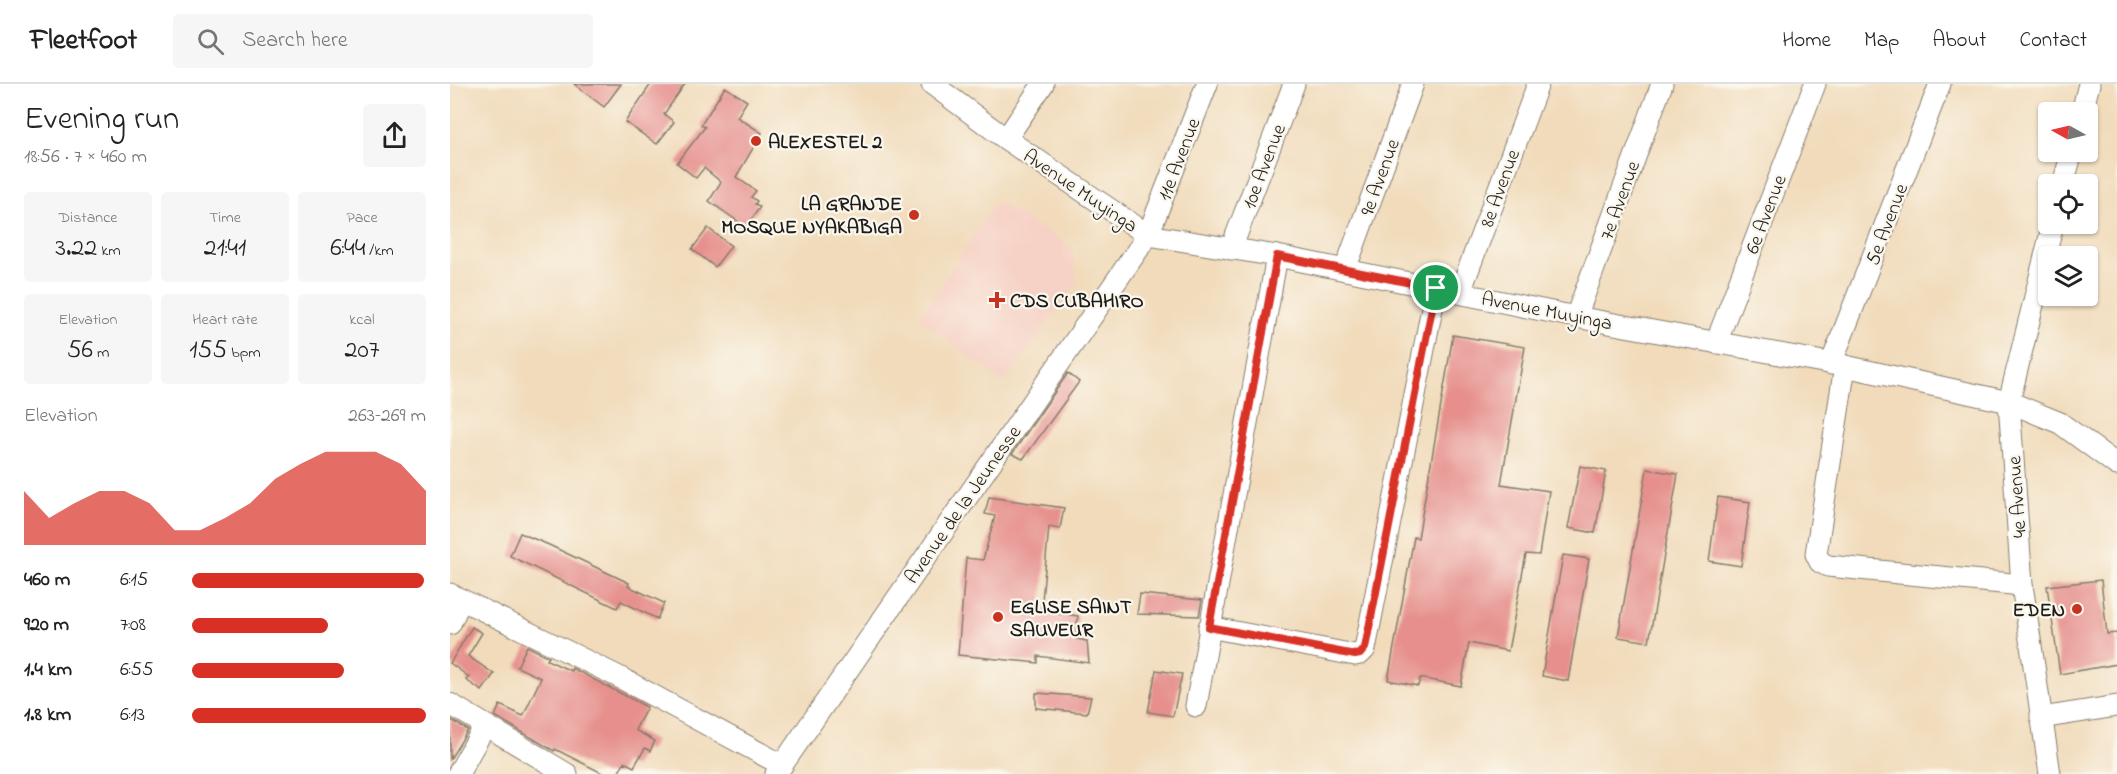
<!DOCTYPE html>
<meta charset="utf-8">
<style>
:root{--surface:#fff;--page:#f6f6f6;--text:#222;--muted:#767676;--line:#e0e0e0;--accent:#d93025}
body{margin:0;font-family:"Indie Flower",sans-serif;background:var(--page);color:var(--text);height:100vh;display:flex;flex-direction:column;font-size:22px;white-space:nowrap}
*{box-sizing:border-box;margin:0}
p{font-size:20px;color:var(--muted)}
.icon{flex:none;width:33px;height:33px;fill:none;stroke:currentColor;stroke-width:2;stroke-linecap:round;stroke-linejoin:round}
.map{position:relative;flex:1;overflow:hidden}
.sheet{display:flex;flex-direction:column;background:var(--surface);width:450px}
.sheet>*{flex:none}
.needle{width:39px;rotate:278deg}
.fabs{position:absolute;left:1588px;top:18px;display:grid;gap:12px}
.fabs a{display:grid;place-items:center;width:60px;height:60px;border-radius:6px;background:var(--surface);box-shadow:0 2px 4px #0004;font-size:30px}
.pin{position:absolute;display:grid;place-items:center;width:51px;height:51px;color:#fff;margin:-26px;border:3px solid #fff;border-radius:50%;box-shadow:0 2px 6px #0007}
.round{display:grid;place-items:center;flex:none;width:63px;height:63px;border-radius:6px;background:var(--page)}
.summary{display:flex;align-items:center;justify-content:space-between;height:102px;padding:0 24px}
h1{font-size:33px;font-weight:600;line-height:45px}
.figures{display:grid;grid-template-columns:repeat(3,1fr);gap:9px;height:102px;padding:6px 24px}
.figures div{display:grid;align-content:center;border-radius:6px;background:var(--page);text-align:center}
.figures b{font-size:26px;font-weight:600}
.figures small{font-size:16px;font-weight:400}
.figures p{font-size:16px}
.chart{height:168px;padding:12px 24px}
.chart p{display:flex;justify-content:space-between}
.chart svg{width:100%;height:108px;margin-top:6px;fill:var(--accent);opacity:.7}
ul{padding:0 24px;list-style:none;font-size:20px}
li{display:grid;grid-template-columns:96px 72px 1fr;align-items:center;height:45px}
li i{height:15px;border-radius:8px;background:var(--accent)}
header{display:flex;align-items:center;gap:36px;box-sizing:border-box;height:84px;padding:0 30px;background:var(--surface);border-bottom:2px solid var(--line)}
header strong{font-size:28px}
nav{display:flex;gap:33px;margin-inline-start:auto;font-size:21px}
.search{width:420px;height:54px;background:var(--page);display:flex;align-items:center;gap:15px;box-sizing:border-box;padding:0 21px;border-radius:6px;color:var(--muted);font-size:22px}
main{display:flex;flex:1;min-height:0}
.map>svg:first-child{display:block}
.built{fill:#f6d1c5}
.building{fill:#e68f8c}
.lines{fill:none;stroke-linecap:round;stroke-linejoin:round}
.minor-casing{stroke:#867c6c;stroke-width:23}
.minor{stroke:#fff;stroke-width:21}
.route-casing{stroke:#fff;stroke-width:12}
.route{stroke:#d93025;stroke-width:8}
.poi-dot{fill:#c8321e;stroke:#fbf7ec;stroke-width:2}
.labels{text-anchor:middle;stroke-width:4.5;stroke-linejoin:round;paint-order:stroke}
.poi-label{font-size:20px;font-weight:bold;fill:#1c1c1c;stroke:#fbf7ec;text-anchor:start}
.street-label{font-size:20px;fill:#1c1c1c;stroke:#fbf7ec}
</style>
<header>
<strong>Fleetfoot</strong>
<div class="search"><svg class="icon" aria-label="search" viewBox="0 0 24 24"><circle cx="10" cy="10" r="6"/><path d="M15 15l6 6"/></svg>Search here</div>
<nav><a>Home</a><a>Map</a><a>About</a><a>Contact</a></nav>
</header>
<main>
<section class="sheet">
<div class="summary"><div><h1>Evening run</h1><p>18:56 · 7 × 460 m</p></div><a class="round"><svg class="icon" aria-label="share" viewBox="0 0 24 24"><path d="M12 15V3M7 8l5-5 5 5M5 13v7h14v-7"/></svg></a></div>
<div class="figures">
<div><p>Distance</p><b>3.22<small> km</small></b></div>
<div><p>Time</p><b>21:41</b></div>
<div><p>Pace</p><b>6:44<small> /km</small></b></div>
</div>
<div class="figures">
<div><p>Elevation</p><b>56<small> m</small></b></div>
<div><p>Heart rate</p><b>155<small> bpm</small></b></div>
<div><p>kcal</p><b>207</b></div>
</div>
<div class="chart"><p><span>Elevation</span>263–269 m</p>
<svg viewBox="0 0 160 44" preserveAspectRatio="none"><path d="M0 44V22L10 33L20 27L30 22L40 22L50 27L60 38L70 38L80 33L90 27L100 17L110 11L120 6L130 6L140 6L150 11L160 22V44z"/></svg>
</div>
<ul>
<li><b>460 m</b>6:15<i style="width:99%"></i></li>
<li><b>920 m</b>7:08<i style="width:58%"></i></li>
<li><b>1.4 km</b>6:55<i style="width:65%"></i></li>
<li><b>1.8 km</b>6:13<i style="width:100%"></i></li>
</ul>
</section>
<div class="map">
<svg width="1667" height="690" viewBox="0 0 1667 690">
<rect width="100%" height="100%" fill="#fbf7ec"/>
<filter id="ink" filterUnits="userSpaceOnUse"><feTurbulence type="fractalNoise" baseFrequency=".0167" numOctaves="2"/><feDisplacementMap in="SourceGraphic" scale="12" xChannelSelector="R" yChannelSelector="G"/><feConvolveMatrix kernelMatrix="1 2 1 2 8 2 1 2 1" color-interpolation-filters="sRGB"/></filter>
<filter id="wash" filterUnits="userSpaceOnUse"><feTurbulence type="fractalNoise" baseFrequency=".008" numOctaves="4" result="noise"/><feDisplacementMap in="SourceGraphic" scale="24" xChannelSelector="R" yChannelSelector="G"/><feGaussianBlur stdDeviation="1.35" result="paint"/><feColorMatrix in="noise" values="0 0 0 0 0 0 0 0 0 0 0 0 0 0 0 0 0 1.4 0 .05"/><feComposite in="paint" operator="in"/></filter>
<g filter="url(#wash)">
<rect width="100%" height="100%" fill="#f1dbbb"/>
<path class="built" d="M546,117L622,163L627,199L554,299L469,234Z"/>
<g id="blocks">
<g class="building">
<path d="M124,0H171L154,23Z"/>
<path d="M201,0H235L214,30L224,38L207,60L175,38Z"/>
<path d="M275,3L297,17L287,33L312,49L286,93L306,107L301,113L307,117L305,120L310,123L296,143L259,117L271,98L254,84L246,94L227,79L255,43L251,41Z"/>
<path d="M258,144L281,162L265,183L242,165Z"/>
<path d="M1003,251L1075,263L1051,400L1099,407L1089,471L1076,470L1058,567L1019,559L1011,602L970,594L968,602L938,596L964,453L968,454Z"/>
<path d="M618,289L629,298L573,375L562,370Z"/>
<path d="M1130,382L1156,387L1145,449L1118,444Z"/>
<path d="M1197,385L1228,390L1199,558L1168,553Z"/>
<path d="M539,413L614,424L610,445L599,443L591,527L628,532L626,555L637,557L639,579L588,572V579L508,571L516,474L533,476L545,432L535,430Z"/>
<path d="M1268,413L1300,418L1291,482L1259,477Z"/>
<path d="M70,449L99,461L179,499L178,502L214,519L207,535L171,517L167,524L60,472Z"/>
<path d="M1113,471L1139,475L1118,597L1092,592Z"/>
<path d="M1651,496L1657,550L1667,549V580L1610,590L1597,502Z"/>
<path d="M690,510L752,516L749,532L687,530Z"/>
<path d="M22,543L32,549L18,572L44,590L32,607L16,596L19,593L0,579Z"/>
<path d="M77,562L99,573L97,576L121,587L122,584L197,623L185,646L205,657L200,667L195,664L184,683L174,678L168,690H154L105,665L104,667L45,632L50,621L73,632L91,594L67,583Z"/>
<path d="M706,586L732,590L723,632L698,628Z"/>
<path d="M586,609L641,613L637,629L586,624Z"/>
<path d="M0,635L18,646L0,675Z"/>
</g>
</g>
</g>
<g filter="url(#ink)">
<use href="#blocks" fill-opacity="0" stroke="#867c6c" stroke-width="1.5"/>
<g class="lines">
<defs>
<g id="minor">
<path d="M482,0L556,55L698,151L827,172L1126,233L1395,282L1559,318L1610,339L1667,381"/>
<path d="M1632,28L1639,0"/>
<path d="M556,55L593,0"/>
<path d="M1613,100L1622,68"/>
<path d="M781,165L844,0"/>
<path d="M895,186L963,0"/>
<path d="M1010,208L1088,0"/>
<path d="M1126,233L1212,0"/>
<path d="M1266,259L1365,0"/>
<path d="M1381,280L1490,0"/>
<path d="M1395,282L1366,470L1370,478L1378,482L1572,501"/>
<path d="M0,510L167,592L332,681"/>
<path d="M0,540L11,516"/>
<path d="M759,543L905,571L910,570L915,565L986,204"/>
<path d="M0,620L117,690"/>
<path d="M746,622L827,172"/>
<path d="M1591,634L1667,622"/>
<path d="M8,690L35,642"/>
<path d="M326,690L698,151L757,0"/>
<path d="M1600,690L1572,501L1559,318L1603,140"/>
</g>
</defs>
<use href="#minor" class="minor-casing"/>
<use href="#minor" class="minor"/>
</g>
</g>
<g class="lines" filter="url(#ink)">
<defs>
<path id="route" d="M827,172L986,204L915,564L910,570L905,571L759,543Z"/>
</defs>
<use href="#route" class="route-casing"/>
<use href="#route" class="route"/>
</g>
<g class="poi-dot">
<circle cx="306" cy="57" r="6"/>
<circle cx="464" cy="131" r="6"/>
<path d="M544 207h6v6h6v6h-6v6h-6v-6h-6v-6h6z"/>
<circle cx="1627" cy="525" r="6"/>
<circle cx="548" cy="533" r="6"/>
</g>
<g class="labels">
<g class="poi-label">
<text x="318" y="64">ALEXESTEL 2</text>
<text x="452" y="126" text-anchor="end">LA GRANDE<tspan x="452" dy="23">MOSQUE NYAKABIGA</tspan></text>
<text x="560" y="223">CDS CUBAHIRO</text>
<text x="560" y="529">EGLISE SAINT<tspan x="560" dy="23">SAUVEUR</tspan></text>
<text x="1615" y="532" text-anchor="end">EDEN</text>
</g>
<g class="street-label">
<text transform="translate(728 75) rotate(-69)" y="7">11e Avenue</text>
<text transform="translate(813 82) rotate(-69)" y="7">10e Avenue</text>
<text transform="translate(929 93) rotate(-70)" y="7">9e Avenue</text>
<text transform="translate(1049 104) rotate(-70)" y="7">8e Avenue</text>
<text transform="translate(631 106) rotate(34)" y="7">Avenue Muyinga</text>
<text transform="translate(1169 116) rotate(-70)" y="7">7e Avenue</text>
<text transform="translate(1315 130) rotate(-69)" y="7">6e Avenue</text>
<text transform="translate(1436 140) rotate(-69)" y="7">5e Avenue</text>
<text transform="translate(1097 226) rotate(11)" y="7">Avenue Muyinga</text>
<text transform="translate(1566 413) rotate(-94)" y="7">4e Avenue</text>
<text transform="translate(512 420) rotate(-55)" y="7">Avenue de la Jeunesse</text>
</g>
</g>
</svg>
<div class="fabs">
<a><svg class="needle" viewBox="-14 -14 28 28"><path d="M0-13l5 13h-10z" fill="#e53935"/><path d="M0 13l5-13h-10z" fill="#767676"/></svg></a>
<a><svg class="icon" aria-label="locate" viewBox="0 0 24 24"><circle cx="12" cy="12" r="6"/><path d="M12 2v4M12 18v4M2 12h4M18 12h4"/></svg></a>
<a><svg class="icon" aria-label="layers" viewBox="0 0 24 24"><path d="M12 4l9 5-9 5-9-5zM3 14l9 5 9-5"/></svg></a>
</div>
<div class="pin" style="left:986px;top:204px;background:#1e9e55"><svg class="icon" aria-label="arrive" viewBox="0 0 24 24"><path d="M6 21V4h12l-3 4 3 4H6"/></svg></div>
</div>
</main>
